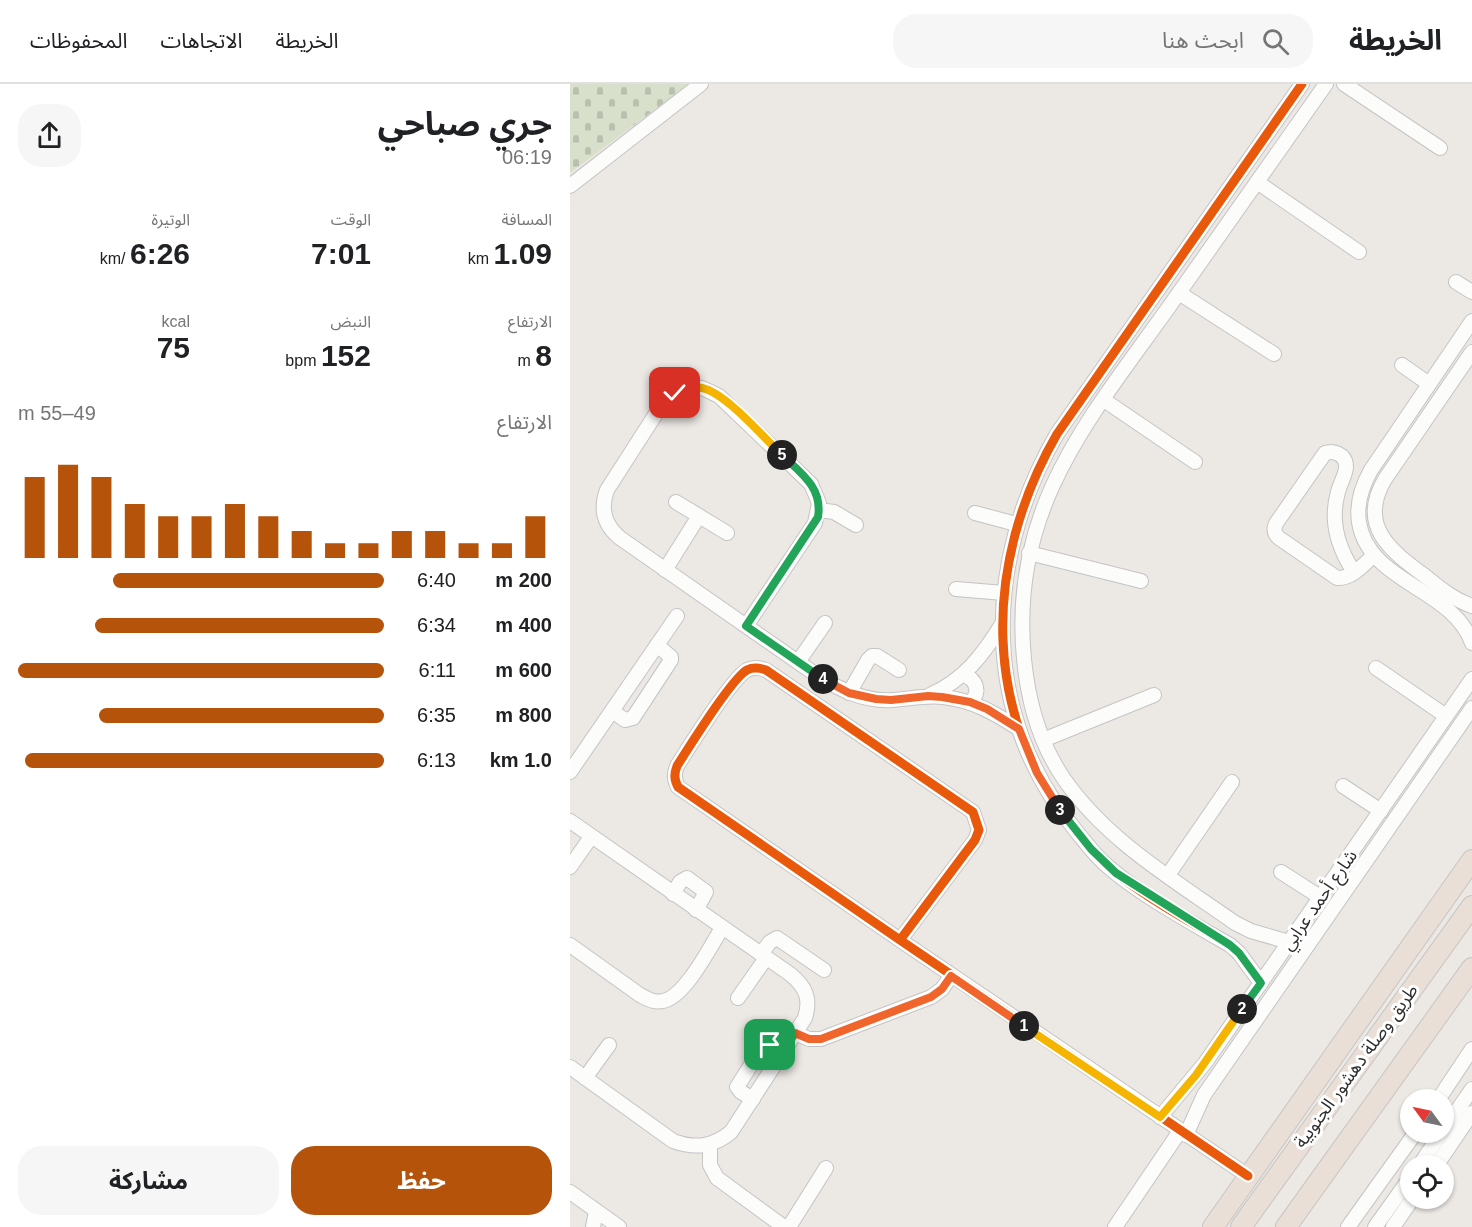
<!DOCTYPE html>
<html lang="ar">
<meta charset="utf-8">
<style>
:root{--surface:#fff;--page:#f6f6f6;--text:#202124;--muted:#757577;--line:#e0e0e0;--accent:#b45309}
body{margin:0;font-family:Arial,"Noto Sans Arabic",sans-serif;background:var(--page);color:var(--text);direction:rtl;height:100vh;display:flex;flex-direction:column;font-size:22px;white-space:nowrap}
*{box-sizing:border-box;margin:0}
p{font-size:20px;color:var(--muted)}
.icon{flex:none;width:33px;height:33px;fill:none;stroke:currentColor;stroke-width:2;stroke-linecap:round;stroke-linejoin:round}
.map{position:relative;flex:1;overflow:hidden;direction:ltr}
.drawer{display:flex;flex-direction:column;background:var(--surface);width:570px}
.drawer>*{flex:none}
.needle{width:39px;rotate:303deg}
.fabs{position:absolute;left:830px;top:1005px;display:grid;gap:12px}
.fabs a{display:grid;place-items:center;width:54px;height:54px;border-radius:50%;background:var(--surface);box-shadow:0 2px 4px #0004;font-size:30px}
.pin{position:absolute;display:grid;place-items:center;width:51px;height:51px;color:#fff;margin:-26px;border-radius:12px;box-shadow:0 3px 9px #0006}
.km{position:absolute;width:30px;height:30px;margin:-15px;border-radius:50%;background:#222;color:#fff;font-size:16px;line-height:30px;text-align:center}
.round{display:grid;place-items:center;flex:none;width:63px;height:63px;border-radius:24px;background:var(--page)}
.overview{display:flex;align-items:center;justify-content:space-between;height:102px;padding:0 18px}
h1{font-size:33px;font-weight:700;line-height:45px}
.metrics{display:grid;grid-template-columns:repeat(3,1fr);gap:9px;height:102px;padding:6px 18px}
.metrics div{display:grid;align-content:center}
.metrics b{font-size:30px;font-weight:700}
.metrics small{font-size:16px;font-weight:400}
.metrics p{font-size:16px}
.chart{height:168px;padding:12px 18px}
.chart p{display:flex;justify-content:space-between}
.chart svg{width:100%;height:108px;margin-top:6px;stroke:var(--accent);stroke-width:6}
.primary-button{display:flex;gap:12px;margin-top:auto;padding:12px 18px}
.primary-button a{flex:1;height:69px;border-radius:24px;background:var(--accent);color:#fff;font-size:24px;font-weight:700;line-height:69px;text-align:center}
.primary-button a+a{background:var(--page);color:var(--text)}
ul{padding:0 18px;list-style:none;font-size:20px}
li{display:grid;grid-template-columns:96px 72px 1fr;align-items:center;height:45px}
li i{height:15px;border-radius:8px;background:var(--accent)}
header{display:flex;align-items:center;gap:36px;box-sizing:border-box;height:84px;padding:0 30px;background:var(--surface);border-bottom:2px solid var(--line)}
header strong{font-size:28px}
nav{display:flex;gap:33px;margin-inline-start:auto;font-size:21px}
.search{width:420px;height:54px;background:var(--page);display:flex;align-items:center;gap:15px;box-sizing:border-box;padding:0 21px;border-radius:24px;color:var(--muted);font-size:22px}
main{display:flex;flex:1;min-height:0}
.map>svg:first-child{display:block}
.cemetery{fill:url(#cemetery-stones)}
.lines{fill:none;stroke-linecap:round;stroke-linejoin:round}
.minor-casing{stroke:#c5c4c5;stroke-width:16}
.highway-casing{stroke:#c6c5c4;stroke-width:22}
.minor{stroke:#fcfcfb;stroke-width:14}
.highway{stroke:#eadfd6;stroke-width:20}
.cycleway-casing{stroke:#fff;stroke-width:13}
.cycleway{stroke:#e8590c;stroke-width:9}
.split-1-casing{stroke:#fff;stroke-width:12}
.split-2-casing{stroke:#fff;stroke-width:12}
.split-3-casing{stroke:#fff;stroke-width:12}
.split-4-casing{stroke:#fff;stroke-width:12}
.split-5-casing{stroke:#fff;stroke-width:12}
.split-6-casing{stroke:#fff;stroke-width:12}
.split-1{stroke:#f0652b;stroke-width:8}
.split-2{stroke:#f5b400;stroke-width:8}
.split-3{stroke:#22a559;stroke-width:8}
.split-4{stroke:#f0652b;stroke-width:8}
.split-5{stroke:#22a559;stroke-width:8}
.split-6{stroke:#f5b400;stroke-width:8}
.labels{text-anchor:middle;stroke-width:6;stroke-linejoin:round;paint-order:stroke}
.street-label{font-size:18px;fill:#2e2e2e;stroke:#fff}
</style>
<header>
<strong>الخريطة</strong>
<div class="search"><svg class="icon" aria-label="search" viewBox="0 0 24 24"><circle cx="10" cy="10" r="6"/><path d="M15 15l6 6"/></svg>ابحث هنا</div>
<nav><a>الخريطة</a><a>الاتجاهات</a><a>المحفوظات</a></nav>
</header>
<main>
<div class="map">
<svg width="902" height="1143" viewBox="0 0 902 1143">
<defs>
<pattern id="cemetery-stones" width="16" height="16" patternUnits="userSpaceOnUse" patternTransform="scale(1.5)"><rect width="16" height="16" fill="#d8e0cc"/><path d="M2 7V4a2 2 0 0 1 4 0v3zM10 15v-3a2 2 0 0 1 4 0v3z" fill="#bac0b0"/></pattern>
</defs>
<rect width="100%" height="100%" fill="#ece8e4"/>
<path class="cemetery" d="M0,0H119L0,89Z"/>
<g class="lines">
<defs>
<g id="minor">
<path d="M774,0L870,64"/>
<path d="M687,98L789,168"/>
<path d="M0,102L131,0"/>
<path d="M886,198L902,208"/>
<path d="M609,209L704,270"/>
<path d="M902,237L801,386C792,402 786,419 789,438C798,499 883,504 902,559"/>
<path d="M902,268L815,395C787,442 821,467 855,492C870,504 884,516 902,522"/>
<path d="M832,281L859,300"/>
<path d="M534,316L625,378"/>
<path d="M106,418L157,449"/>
<path d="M249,426L264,428L286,441"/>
<path d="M405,429L446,440"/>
<path d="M459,469L571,497"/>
<path d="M95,486L129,432"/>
<path d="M784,488C768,464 760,436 768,408C770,399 777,389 776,381C775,370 763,366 755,369L707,438C703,444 704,450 709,454L767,494C782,495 793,481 804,471"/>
<path d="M386,505L434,509"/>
<path d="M176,542L245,439L249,419L241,400L149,312L132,304L113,305L97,314L89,325L37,406C30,425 34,441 50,454L245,590C268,605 294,618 322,616C339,615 356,611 373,613C402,616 425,629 449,645"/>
<path d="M228,578L255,539"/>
<path d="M806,584L876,632"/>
<path d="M393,591C407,595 411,608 400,619"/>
<path d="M279,609L298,576L302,572H307L329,586"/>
<path d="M360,611C394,596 413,571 432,540"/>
<path d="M42,627L55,636L63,634L101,576V573L87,561"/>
<path d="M473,656L584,611"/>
<path d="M0,688L107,532"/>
<path d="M773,702L811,727"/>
<path d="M0,737L220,890C236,903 241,915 235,934L161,1048C143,1063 125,1065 103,1057L0,983"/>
<path d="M0,783L21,753"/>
<path d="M711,788L750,813"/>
<path d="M598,791L662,698"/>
<path d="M103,810L110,798L117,794L136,808L126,826"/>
<path d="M330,856L108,703C104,695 104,690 107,682C119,663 162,594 177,586C183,583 190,584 196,586L403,728L409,746L405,756L330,856L678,1092"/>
<path d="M719,858L681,847L665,839C604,796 537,757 494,695C470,660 458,617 454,575C439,420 523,331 606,213C656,142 706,71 756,0"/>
<path d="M0,861L70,911C78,915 84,919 93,917C115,913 140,863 152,844"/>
<path d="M191,870L200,858L207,854L254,886"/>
<path d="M691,899L669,869L660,861C620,838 567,809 534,779C524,770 516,759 507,748C410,632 413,478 487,350L732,0"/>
<path d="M168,914L196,874"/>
<path d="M225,949L239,955H251L361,913L372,905L381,892"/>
<path d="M15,994L39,961"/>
<path d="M183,1015L171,1008L167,1003L193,962L200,961L213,969"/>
<path d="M868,1016L902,965"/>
<path d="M590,1033L635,979L902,595"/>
<path d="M873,1047L902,1005"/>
<path d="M616,1051L634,1011L902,624"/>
<path d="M140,1061V1081L147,1094L214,1143"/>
<path d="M849,1082L872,1048"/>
<path d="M866,1082L902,1029"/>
<path d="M0,1108L49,1143"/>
<path d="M23,1143L26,1127"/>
<path d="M219,1143L256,1084"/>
<path d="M545,1143L610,1047"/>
<path d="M778,1143L846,1048"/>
<path d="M805,1143L840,1094"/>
<path d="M823,1143L843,1114"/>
</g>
<g id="highway">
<path d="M643,1143L902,776"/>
<path d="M671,1143L902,822"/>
<path d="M716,1143L902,884"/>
</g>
</defs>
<use href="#minor" class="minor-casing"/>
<use href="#highway" class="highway-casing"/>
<use href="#minor" class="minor"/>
<use href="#highway" class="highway"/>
<defs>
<g id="cycleway">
<path d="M330,856L108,703C104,695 104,690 107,682C119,663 162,594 177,586C183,583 190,584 196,586L403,728L409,746L405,756L330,856L678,1092"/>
<path d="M691,899L669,869L660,861C620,838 567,809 534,779C524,770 516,759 507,748C410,632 413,478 487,350L732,0"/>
</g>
</defs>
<use href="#cycleway" class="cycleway-casing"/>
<use href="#cycleway" class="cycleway"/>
</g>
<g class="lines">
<defs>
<path id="split-1" d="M200,961L213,969L225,949L239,955H251L361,913L372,905L381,892L454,942"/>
<path id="split-2" d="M454,942L590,1033L626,991L672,925"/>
<path id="split-3" d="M490,726L521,765L546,789L660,861L669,869L691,899L672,925"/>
<path id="split-4" d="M253,595L279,609L306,615L321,616L358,612L372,613L400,618L417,625L449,645L467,689L490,726"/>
<path id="split-5" d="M212,371C231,389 253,404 248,433L176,542L253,595"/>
<path id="split-6" d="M105,309C114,305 122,302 132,304C156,309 194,354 212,371"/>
</defs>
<use href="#split-1" class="split-1-casing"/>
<use href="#split-2" class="split-2-casing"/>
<use href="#split-3" class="split-3-casing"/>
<use href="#split-4" class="split-4-casing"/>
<use href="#split-5" class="split-5-casing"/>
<use href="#split-6" class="split-6-casing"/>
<use href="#split-1" class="split-1"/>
<use href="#split-2" class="split-2"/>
<use href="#split-3" class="split-3"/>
<use href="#split-4" class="split-4"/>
<use href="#split-5" class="split-5"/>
<use href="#split-6" class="split-6"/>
</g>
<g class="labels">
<g class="street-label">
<text transform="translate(749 816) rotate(-55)" y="6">شارع أحمد عرابي</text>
<text transform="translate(786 982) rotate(-54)" y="6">طريق وصلة دهشور الجنوبية</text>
</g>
</g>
</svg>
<div class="fabs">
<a><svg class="needle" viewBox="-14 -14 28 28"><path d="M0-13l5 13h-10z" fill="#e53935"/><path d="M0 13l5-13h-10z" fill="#757577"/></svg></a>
<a><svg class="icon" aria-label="locate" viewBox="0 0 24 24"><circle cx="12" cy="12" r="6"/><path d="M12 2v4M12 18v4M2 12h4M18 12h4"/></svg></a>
</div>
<div class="pin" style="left:200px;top:961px;background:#1e9e55"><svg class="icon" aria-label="arrive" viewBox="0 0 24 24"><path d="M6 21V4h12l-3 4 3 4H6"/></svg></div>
<div class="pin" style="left:105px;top:309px;background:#d93025"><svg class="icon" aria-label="check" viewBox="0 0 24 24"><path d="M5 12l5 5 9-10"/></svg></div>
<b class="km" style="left:454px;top:942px">1</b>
<b class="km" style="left:672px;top:925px">2</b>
<b class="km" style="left:490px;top:726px">3</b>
<b class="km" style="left:253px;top:595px">4</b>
<b class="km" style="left:212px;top:371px">5</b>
</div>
<section class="drawer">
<div class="overview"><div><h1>جري صباحي</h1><p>06:19</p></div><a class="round"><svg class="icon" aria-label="share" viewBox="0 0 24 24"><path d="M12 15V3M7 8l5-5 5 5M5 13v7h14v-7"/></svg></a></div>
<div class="metrics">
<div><p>المسافة</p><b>1.09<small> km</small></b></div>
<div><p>الوقت</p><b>7:01</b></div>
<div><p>الوتيرة</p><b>6:26<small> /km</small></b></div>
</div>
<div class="metrics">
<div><p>الارتفاع</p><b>8<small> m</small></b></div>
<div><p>النبض</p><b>152<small> bpm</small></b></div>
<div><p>kcal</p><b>75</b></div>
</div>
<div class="chart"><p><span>الارتفاع</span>49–55 m</p>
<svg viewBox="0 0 160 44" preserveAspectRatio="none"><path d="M5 44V11M15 44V6M25 44V11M35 44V22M45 44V27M55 44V27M65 44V22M75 44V27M85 44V33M95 44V38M105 44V38M115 44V33M125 44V33M135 44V38M145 44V38M155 44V27"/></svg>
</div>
<ul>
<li><b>200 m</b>6:40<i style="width:74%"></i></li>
<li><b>400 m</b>6:34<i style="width:79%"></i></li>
<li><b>600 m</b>6:11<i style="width:100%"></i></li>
<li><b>800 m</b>6:35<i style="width:78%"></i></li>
<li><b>1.0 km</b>6:13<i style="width:98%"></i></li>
</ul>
<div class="primary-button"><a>حفظ</a><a>مشاركة</a></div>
</section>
</main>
